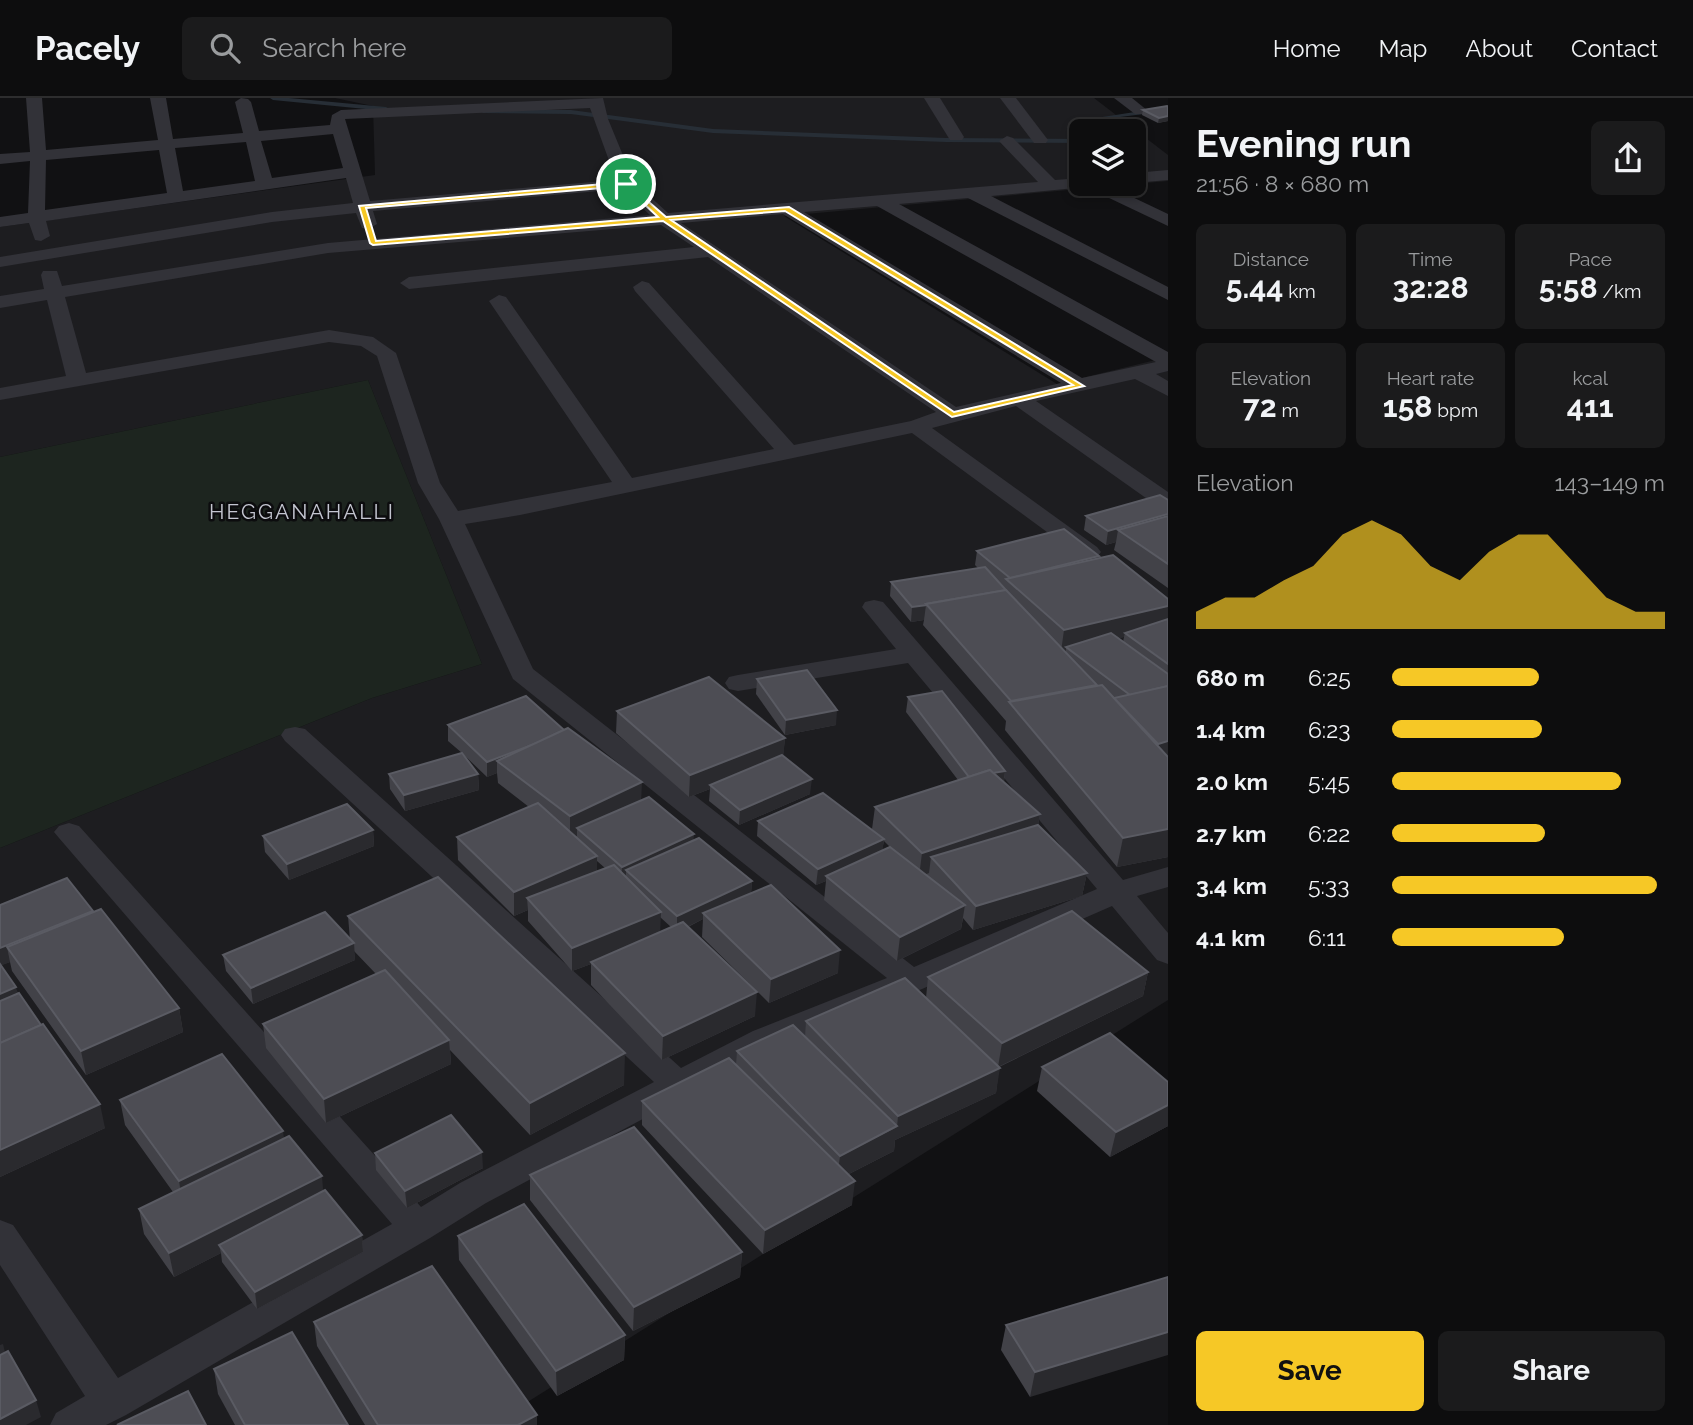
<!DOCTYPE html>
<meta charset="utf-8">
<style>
:root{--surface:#0d0d0e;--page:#1b1b1c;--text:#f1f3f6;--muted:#9a9c9e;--line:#2d2d2e;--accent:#f6c826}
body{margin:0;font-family:Raleway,sans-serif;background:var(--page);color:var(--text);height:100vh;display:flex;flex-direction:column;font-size:26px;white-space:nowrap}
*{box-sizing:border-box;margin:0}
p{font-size:23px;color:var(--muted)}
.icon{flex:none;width:38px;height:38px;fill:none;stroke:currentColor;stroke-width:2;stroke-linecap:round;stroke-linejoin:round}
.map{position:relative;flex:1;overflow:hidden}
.drawer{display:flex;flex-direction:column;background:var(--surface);width:525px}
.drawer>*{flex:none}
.fabs{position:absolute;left:1069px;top:21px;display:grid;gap:14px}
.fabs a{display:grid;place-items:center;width:77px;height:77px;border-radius:10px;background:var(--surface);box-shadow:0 4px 10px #0003,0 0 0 2px var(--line);font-size:35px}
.pin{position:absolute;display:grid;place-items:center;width:60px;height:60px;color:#fff;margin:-30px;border:4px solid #fff;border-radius:50%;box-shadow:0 2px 7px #0007}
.round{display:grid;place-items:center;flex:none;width:74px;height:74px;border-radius:10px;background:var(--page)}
.overview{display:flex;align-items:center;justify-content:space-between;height:119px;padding:0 28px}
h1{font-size:38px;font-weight:700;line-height:52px}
.metrics{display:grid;grid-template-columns:repeat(3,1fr);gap:10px;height:119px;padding:7px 28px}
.metrics div{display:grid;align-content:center;border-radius:10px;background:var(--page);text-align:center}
.metrics b{font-size:30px;font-weight:700}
.metrics small{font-size:19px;font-weight:400}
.metrics p{font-size:19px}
.chart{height:196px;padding:14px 28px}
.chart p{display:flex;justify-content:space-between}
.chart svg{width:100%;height:126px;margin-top:7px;fill:var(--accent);opacity:.7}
.primary-button{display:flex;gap:14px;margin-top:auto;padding:14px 28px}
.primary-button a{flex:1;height:80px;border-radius:10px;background:var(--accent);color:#111;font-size:28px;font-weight:700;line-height:80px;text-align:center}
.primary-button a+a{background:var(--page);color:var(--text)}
ul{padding:0 28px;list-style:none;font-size:23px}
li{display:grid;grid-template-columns:112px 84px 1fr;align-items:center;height:52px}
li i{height:18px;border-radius:9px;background:var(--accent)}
header{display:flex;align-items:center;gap:42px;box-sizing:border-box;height:98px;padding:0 35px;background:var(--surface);border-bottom:2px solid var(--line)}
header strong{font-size:33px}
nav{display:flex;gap:38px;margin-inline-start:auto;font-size:24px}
.search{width:490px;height:63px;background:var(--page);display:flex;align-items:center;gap:18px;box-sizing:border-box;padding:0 24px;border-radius:10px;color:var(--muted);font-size:26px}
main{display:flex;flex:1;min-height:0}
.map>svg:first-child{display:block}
.built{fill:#1d1d20;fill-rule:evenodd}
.green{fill:#1d251f}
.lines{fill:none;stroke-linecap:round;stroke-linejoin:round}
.stream{fill:#272e36;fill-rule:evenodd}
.street{fill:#323238;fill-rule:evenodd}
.wall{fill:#424248;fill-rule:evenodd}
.shaded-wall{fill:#2a2a2e}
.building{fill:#4d4d54;stroke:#5a5b63;stroke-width:2}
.route{fill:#f6c826;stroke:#fff;stroke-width:2;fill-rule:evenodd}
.labels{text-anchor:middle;stroke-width:5;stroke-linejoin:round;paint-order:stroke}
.quarter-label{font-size:21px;letter-spacing:2px;fill:#c3c5d0;stroke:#0c0c0e}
</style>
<header>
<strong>Pacely</strong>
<div class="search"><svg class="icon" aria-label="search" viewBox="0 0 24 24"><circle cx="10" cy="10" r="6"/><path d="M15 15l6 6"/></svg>Search here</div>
<nav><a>Home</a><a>Map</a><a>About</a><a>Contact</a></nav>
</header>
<main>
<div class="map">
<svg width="1168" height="1327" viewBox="0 0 1168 1327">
<rect width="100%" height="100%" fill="#111113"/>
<path class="built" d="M335,0H1094L1168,57V83L784,118L1057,286L1168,259V902L491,1327H0V750L372,600L482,566L368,282L0,359V129L375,77L373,8ZM1082,33H1134V86H1082Z"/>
<path class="green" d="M368,282L482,566L372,600L0,750V359Z"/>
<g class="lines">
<g class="stream">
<path d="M270,0H289L386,9L389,11L386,13L273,2Z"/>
<path d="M1168,9V13L1096,22L1106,33H1100L1089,21Z"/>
<path d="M485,12H571L713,31L946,40L1082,41V45L946,44L713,35L571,16L483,15L482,14Z"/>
</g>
<g class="street">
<path d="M26,0H42L46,52L158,42L150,0H166L173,41L243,35L235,4L241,0L248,1L251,4L259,33L330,27L332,17L341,12L603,0L608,21L634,84L668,115L1038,84L999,43L1007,38L1013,40L1055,82L1082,80V86H1105L1168,116V128L1086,89L991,98L1168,189V202L968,100L899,106L1168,254V273L1156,276L1168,283V298L1135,281L1036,303L1168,394V412L1160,410L1016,308L932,330L1097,449L1101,454L1097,459L1089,461L1081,459L912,335L520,417L465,426L533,571L914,869L1097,791L908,565L738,593L729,591L725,585L729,579L738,577L896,551L862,509L865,504L874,502L883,504L1123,782L1168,769V789L1137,798L1168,835V866L1157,862L1112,808L922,891L777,949L486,1105L430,1140L126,1317L106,1327H50L56,1315L85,1298L0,1167V1122L13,1127L118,1280L392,1126L59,740L54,734L59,728L69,725L79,728L421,1109L460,1085L654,984L285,643L281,637L285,631L295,629L305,631L681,970L753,933L887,880L513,581L439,421L418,385L377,258L361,248L329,244L0,302V290L66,278L47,202L0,210V198L44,191L41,177L43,173H57L62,188L328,145L650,117L622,91L373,113L377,126L368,131L362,130L356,115L272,124L0,169V159L272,114L353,105L346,80L46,123L50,138L41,143L35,142L29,125L0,129V119L28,115L30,63L0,66V56L30,54ZM590,10L616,82L370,103L345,21ZM333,36L343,70L272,80L261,43ZM246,44L255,83L183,93L175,50ZM159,52L167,95L45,112L46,62ZM877,108L1156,264L1082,280L804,114ZM783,116L1061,285L956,309L681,125ZM661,127L694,149L409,179L400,185L409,191L708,159L936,314L911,323L794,347L649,185L642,183L633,189L635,193L774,351L632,380L506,199L499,197L489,203L612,384L458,413L440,385L396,255L373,239L329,232L86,275L65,199L328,155Z"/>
<path d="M924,0H940L964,39L962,42H950Z"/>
<path d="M1000,0H1016L1048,42L1046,45H1034Z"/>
<path d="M1114,0H1132L1148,13L1145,16H1135Z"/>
<path d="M1168,72V82L1134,85V75Z"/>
</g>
</g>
<g class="wall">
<path d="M1168,9V23L1158,25L1142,17L1143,12Z"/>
<path d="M1168,416V490L1114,452L1116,444L1106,447L1084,432L1086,418Z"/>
<path d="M977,453L1099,458V460L1168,501V759L1117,769L1005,632L1006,623L923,527L924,522L911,524L890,498L891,484L978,470L975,467ZM1124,539L1123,544L1118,540Z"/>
<path d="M757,581L836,627L785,637L756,596Z"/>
<path d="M908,599L1005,673L1004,684L1040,716L1038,727L1087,775L1082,798L973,832L963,820L961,831L897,863L824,802L826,783L816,787L757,738L758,723L876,736L872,731L875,709L958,682L906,614ZM884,743L890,749L882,752Z"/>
<path d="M617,613L785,640L783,658L810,696L739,727L709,703L710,691L689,699L616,635Z"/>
<path d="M448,627L641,702L694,742L752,783L751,795L838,875L769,905L702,839L703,821L688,829L755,918L662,962L591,887V866L572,873L528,823V812L514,818L458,762L457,739L529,709L498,685L497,675L487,679L463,656L478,676L479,692L405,713L390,691L389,676L462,655L448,643ZM597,763L605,770L597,774ZM660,819L671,829L660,834Z"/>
<path d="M373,732L374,748L289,782L265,754L263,738Z"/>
<path d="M0,807L93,813L179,910L183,934L86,977L12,873L10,864L1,867L18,895L105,1030L0,1079Z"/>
<path d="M348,818L624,987L530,1037L450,952L451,966L326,1025L266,950L263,926L376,876L354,853L355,862L253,906L226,873L223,857L350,842Z"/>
<path d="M1148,874L1143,898L999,969L996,995L895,1042L894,1053L849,1076L852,1107L763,1156L642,1027V1003L736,967L737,953L805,939L806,923L926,900L928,879Z"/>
<path d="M1042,969L1168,984V1028L1110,1059L1037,993Z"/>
<path d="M120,1002L284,1041L323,1093L362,1137L363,1154L257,1211L222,1164L221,1155L174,1179L144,1136L139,1111L173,1094L125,1027Z"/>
<path d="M375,1055L483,1070L407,1110L376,1072Z"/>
<path d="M530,1077L742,1154L740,1179L633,1233L530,1102Z"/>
<path d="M458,1138L625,1237L624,1262L557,1298L459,1162Z"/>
<path d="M1168,1179L1030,1299L1001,1252L1006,1227Z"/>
<path d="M314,1224L537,1317V1327H365L317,1248Z"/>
<path d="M214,1271L348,1327H235L218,1296Z"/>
</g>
<g class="shaded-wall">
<path d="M1168,18V23L1158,25L1159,20Z"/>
<path d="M1168,416V429L1118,432L1116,444L1106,447L1108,433Z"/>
<path d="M1099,458L1097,472L1011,480Z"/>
<path d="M926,507L924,522L911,524L912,509Z"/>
<path d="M1168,508V528L1125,535L1124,539L1069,552L1066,549V553L1061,554L1064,532Z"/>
<path d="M837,612L836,627L785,637L786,622Z"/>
<path d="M566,633L497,663V675L487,679V664Z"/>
<path d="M785,640L783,662L710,687V691L689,699L690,677Z"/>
<path d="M1168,643V658L1154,668L1158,646Z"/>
<path d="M1005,673L1003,688L969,679Z"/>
<path d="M478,676L479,692L405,713L404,697Z"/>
<path d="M812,681L810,696L739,727L740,712Z"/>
<path d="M642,684L641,706L577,730V738L570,741V718Z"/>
<path d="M1040,716L1036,739L931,759L929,775L919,779L922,755Z"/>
<path d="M1168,731V759L1117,769L1123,740Z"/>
<path d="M373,732L374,748L289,782L287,766Z"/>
<path d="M694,736L693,751L626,772V782L621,784L622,769Z"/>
<path d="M884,741L882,757L826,778V783L816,787L818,771Z"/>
<path d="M597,758V782L527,800L528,812L514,818V794Z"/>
<path d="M1087,775L1082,798L973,832L976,808Z"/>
<path d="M752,783L751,799L703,815V821L677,834V818Z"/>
<path d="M965,807L961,831L897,863L900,839Z"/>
<path d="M93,813L96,829L7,849L10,864L0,868V850Z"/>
<path d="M661,814L660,838L591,864V866L572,873V850Z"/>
<path d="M354,845L355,862L253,906L251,890Z"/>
<path d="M840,852L838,875L769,905L771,881Z"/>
<path d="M1148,874L1143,898L998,969L1002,945Z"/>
<path d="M16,889L20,905L0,914V896Z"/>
<path d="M757,894L755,918L662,962L663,938Z"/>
<path d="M179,910L183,934L86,977L81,953Z"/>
<path d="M449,942L451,966L326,1025L324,1001Z"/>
<path d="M625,955L624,987L530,1037V1005Z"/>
<path d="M1000,970L996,995L895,1042L894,1053L837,1082L840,1058L897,1029L898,1018Z"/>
<path d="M100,1006L105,1030L0,1079V1052Z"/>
<path d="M1168,1007V1028L1110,1059L1116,1034Z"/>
<path d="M283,1033L286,1057L183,1108L179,1083Z"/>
<path d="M482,1054L483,1070L407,1110L405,1093Z"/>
<path d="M322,1078L324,1103L219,1147L221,1155L174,1179L169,1155Z"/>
<path d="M855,1083L852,1107L763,1156L765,1132Z"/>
<path d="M362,1137L363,1154L257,1211L255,1194Z"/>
<path d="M742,1154L740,1179L633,1233L634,1209Z"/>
<path d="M1168,1234V1257L1030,1299L1035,1274Z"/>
<path d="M625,1237L624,1262L557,1298L556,1273Z"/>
<path d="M3,1246L7,1263L0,1267V1247Z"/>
<path d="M36,1302L41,1319L26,1327H0V1321Z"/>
<path d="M537,1317V1327H518Z"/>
</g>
<g class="building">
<path d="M1167,8L1168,9V18L1159,20L1143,12Z"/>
<path d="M1160,397L1168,402V416L1108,433L1086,418Z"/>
<path d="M1168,418V466L1118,432Z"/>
<path d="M1064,431L1099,458L1010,480L977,453Z"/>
<path d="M1113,457L1168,501V508L1064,532L1006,481Z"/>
<path d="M985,469L1006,492L926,506L927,507L912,509L891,484Z"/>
<path d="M1006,492L1097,587L1011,603L926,506Z"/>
<path d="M1168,521V566L1125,535Z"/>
<path d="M1111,535L1168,576V588L1130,597L1066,549Z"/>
<path d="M807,572L837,612L786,622L757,581Z"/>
<path d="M709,579L785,640L690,677L617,613Z"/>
<path d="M1102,587L1168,659V731L1123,740L1009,604Z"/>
<path d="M1168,588V643L1158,646L1114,600Z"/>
<path d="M942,593L1005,673L993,675L990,672L969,679L908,599Z"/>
<path d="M526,598L564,632L537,645L487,664L448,627Z"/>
<path d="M568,630L642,684L570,718L497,663Z"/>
<path d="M462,655L478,676L404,697L389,676Z"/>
<path d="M782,657L812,681L740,712L710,687Z"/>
<path d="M990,672L1040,716L922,755L875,709Z"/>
<path d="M823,695L884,741L818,771L758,723Z"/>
<path d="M649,699L694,736L622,769L577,730Z"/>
<path d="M538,705L597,758L514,794L457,739Z"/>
<path d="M347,706L373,732L287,766L263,738Z"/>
<path d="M1038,727L1087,775L976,808L931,759Z"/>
<path d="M699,740L752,783L677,818L626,772Z"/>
<path d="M890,749L965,807L900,839L826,778Z"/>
<path d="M614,767L661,814L572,850L527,800Z"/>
<path d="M438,779L625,955L530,1005L348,818Z"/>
<path d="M67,780L93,813L0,850V807Z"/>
<path d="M771,787L840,852L771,881L703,815Z"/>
<path d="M101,811L179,910L81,953L7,849Z"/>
<path d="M1072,813L1148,874L1002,945L928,879Z"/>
<path d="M325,814L354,845L251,890L223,857Z"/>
<path d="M683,824L757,894L663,938L591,864Z"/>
<path d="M0,866L16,889L0,896Z"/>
<path d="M385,872L449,942L324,1001L263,926Z"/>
<path d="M905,880L1000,970L898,1018L806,923Z"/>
<path d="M19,895L41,927L0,945V903Z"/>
<path d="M43,926L100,1006L0,1052V945Z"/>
<path d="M793,927L897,1028L840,1058L737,953Z"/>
<path d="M1110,935L1168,984V1007L1116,1034L1042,969Z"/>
<path d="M222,956L283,1033L179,1083L120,1002Z"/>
<path d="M729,960L855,1083L765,1132L642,1003Z"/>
<path d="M451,1017L482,1054L405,1093L375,1055Z"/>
<path d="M634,1029L742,1154L634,1209L530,1077Z"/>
<path d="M289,1038L322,1078L169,1155L139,1111Z"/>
<path d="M325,1092L362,1137L255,1194L219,1147Z"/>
<path d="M524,1106L625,1237L556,1273L458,1138Z"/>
<path d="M432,1168L537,1317L518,1327H378L314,1224Z"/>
<path d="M1168,1179V1234L1035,1274L1006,1227Z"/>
<path d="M292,1234L348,1327H245L214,1271Z"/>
<path d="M8,1253L36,1302L0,1321V1257Z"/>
<path d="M188,1293L206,1327H117Z"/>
</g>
<path class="route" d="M626,84L666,119L789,109L1084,288L952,319L663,123L373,147L370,145L359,108ZM625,88L658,119L376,143L366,110ZM785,113L1073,287L954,314L671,122Z"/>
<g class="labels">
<g class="quarter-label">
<text x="302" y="421">HEGGANAHALLI</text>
</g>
</g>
</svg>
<div class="fabs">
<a><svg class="icon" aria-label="layers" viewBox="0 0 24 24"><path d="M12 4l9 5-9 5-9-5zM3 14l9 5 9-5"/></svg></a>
</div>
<div class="pin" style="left:626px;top:86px;background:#1e9e55"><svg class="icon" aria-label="arrive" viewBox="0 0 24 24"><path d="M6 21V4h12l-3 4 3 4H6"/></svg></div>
</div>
<section class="drawer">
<div class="overview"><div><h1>Evening run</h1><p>21:56 · 8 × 680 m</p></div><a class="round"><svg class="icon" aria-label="share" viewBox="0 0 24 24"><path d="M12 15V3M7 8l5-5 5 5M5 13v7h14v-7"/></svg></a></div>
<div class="metrics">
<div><p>Distance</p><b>5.44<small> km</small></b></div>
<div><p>Time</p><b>32:28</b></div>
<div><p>Pace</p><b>5:58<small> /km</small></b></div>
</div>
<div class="metrics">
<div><p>Elevation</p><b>72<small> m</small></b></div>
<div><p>Heart rate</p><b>158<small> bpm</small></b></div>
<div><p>kcal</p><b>411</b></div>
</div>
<div class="chart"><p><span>Elevation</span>143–149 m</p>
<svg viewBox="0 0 160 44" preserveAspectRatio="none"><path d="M0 44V38L10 33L20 33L30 27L40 22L50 11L60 6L70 11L80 22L90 27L100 17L110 11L120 11L130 22L140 33L150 38L160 38V44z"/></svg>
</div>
<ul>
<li><b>680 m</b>6:25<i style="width:54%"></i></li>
<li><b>1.4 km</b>6:23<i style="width:55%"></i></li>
<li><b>2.0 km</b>5:45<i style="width:84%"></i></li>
<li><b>2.7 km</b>6:22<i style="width:56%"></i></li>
<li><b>3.4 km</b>5:33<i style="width:97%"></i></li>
<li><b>4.1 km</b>6:11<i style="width:63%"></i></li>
</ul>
<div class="primary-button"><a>Save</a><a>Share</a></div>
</section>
</main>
